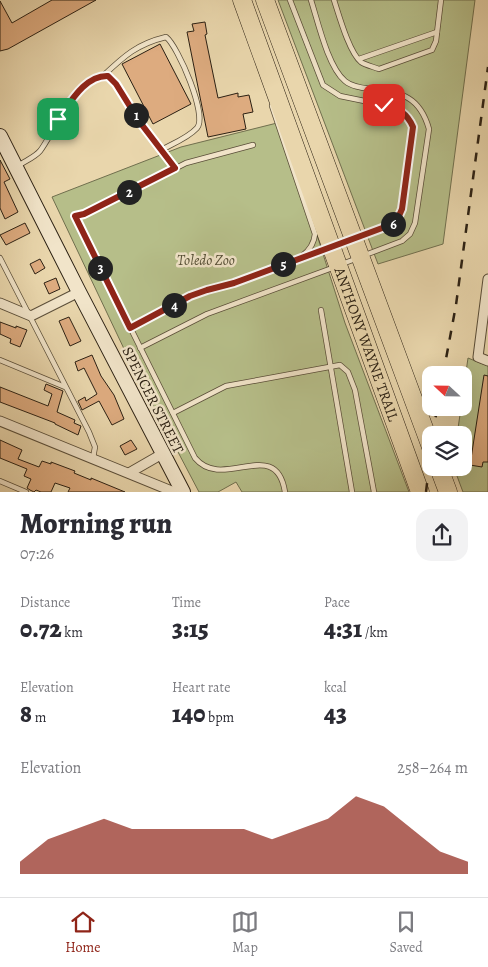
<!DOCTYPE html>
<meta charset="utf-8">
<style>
:root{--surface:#fff;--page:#f2f2f3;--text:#2b2b33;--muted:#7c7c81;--line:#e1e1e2;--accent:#8f2418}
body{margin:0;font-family:Alegreya,serif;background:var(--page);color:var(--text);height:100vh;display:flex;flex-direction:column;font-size:19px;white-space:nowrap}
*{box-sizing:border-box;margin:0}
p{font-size:16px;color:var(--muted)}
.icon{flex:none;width:28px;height:28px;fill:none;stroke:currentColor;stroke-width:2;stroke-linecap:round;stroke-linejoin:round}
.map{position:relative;height:492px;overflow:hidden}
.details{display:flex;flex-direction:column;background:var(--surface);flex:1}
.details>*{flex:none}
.needle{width:32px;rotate:292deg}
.controls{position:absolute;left:422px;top:366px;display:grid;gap:10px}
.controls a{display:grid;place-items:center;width:50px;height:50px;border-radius:10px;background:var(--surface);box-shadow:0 5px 20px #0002;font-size:25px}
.pin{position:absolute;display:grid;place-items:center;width:42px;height:42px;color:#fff;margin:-21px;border-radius:10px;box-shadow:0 2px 8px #0006}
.km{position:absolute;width:25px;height:25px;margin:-12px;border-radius:50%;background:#222;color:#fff;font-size:14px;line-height:25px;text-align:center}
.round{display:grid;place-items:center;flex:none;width:52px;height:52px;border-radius:15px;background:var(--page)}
.overview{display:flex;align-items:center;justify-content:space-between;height:85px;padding:0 20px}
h1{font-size:28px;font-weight:800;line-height:38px}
.figures{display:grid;grid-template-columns:repeat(3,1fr);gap:8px;height:85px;padding:5px 20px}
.figures div{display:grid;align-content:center}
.figures b{font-size:25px;font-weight:800}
.figures small{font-size:14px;font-weight:400}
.figures p{font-size:14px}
.chart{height:140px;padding:10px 20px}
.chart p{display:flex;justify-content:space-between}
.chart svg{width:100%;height:90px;margin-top:5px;fill:var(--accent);opacity:.7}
.tabs{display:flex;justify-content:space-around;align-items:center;height:70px;border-top:1px solid var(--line);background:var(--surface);font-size:14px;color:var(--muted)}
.tabs a{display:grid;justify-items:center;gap:2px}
.tabs .active{color:var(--accent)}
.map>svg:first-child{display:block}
.green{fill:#b6be89;stroke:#706f4e}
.building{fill:#ddab7f;stroke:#2b2013}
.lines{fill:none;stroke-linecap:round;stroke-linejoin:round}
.lane-casing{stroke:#5a4e39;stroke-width:6}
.street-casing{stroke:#5a4e39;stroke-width:11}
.secondary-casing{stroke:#2b2013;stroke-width:16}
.highway-casing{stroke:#2b2013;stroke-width:19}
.lane{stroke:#f1e4c9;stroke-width:4.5}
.street{stroke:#f1e4c9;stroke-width:9}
.secondary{stroke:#f1e4c9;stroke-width:14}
.highway{stroke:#e9d6ac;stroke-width:18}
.rail{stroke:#2b2013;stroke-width:2.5;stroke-dasharray:9 9;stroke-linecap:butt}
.route-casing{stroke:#fff;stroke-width:10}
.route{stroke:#8f2418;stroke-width:6}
.labels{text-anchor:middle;stroke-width:5;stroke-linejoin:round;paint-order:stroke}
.park-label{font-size:15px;font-style:italic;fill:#554f36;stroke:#f1e4c9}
.street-label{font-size:15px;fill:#2b2013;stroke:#f1e4c9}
</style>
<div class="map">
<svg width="488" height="492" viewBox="0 0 488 492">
<rect width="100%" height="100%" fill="#e9d6ac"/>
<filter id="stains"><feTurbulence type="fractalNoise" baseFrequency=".004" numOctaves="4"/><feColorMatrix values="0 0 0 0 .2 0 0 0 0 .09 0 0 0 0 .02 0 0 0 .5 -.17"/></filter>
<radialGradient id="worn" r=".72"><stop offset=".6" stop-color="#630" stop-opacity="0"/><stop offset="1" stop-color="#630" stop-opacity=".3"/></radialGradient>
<g class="green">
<path d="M278,0H475L443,244L378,264Z"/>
<path d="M281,122L345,323L409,492H242L236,482L218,492H199L126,353L52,197L181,147Z"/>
<path d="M468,358L488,366V492H463L454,468H464V435H457L461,408H464V386Z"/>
</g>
<g class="building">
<path d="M52,0H96L8,49L0,51V1L12,23Z"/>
<path d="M205,22L207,34L205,35L218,98L238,93V97L249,95L253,112L243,114L246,129L208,137L187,32L194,31L192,24Z"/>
<path d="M160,44L191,104L153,124L122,64Z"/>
<path d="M0,160L10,179L4,182L18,212L5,219L0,208Z"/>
<path d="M25,223L30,233L6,245L0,235Z"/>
<path d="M40,259L45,268L35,274L30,264Z"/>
<path d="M56,278L60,289L49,294L44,283Z"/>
<path d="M69,317L81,341L70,346L59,321Z"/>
<path d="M0,322L16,328V326L27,330L20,347L10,343L11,339L0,334Z"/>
<path d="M92,355L101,376L114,395L124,419L112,425L99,401L82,410L78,401L85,397L86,401L97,394L84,368L78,371L75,362Z"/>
<path d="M484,375L488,376V462H483L482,467L470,465Z"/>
<path d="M46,384L63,391L57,412L75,420L74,423L81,426L78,435L55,424V423L0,402V387L48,406L52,394L44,390Z"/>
<path d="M0,440L22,450L18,459L39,467L42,461L51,464V462L75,471L74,473L91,480V478L125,492H68L70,488L55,483L51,492H41L36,490L34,492L30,490L27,488L31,479L24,476L27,469L0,458Z"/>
<path d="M131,440L137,449L125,455L120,446Z"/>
</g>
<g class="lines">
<defs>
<g id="lane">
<path d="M290,0L323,85L340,96L384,105L402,111L409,118L413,127L402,209C394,229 377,231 358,236"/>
<path d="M311,0C318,22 328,67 345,81C352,87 363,88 371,89C402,92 420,97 429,129L415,223L410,234L402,241L365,255"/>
<path d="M334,0C339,15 349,52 361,62C365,65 374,67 379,69L432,50L436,41L441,0"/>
<path d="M359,59L437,32"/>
<path d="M103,76C124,56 137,44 166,37C178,46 208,116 197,128C188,138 172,144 161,150"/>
<path d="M272,106L315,234C314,244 310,250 302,256"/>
<path d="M253,145L186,163L84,215L75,216L195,458C223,492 276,435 285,492"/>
<path d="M18,166C25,161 35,157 40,151C53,135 88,52 115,83C126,95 131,110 140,122C151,138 163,153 175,168"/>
<path d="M334,246L350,239"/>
<path d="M0,258L89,432L95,447L93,458"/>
<path d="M342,264L358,258"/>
<path d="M321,310L352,492"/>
<path d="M130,328L190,296L207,290L234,283L327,249"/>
<path d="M140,348L207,314L335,267"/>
<path d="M0,360L65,387"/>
<path d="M173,413L226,386L340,365L348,372L355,390L374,492"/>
<path d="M0,481L26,492"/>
</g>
<g id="street">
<path d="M488,279L478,357L488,361"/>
<path d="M0,303L31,316L79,292"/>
<path d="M0,421L174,492"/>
<path d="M129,473L162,454"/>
</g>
<path id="secondary" d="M0,136L79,292L183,492"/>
<g id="highway">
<path id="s1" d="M242,0L420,492"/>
<path d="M265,0L431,447"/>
<path d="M439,468L448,492"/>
</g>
</defs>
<use href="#lane" class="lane-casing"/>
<use href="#street" class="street-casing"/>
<use href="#secondary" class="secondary-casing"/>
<use href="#highway" class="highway-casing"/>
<use href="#lane" class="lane"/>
<use href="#street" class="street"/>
<use href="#secondary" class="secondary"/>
<use href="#highway" class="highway"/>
<g class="rail">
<path d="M443,375L456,305L488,67"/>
<path d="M433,435L437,408"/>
<path d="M426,492L431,450"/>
</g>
</g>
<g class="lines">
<defs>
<path id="route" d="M58,119C70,103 85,75 108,76L116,84L139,121L175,168L84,214L75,216L130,328L190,296L207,290L234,283L393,224L398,218L402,209L413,127C407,113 399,109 384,105"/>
</defs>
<use href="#route" class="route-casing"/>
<use href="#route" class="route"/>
</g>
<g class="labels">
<g class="park-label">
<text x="206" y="265">Toledo Zoo</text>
</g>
<g class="street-label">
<text dy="5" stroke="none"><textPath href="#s1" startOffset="366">ANTHONY WAYNE TRAIL</textPath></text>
<text transform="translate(153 400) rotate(63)" y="5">SPENCER STREET</text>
</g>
</g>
<rect width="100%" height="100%" filter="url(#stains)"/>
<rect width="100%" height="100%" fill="url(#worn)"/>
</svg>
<div class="controls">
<a><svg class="needle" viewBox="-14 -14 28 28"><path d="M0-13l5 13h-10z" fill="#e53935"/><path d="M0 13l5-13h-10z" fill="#7c7c81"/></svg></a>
<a><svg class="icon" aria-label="layers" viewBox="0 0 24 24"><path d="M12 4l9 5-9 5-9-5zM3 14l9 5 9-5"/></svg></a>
</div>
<div class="pin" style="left:58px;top:119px;background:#1e9e55"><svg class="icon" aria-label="arrive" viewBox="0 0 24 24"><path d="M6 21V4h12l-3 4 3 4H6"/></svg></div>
<div class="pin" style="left:384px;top:105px;background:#d93025"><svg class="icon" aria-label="check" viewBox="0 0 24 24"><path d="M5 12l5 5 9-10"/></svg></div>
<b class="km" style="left:136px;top:115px">1</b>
<b class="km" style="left:129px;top:192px">2</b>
<b class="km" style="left:100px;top:268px">3</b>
<b class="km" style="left:174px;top:305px">4</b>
<b class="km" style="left:283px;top:264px">5</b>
<b class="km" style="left:393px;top:224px">6</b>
</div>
<section class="details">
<div class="overview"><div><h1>Morning run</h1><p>07:26</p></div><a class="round"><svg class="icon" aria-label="share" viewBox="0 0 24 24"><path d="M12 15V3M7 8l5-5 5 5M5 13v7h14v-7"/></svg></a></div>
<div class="figures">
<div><p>Distance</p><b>0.72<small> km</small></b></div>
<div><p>Time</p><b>3:15</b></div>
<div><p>Pace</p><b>4:31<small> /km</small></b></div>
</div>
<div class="figures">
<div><p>Elevation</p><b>8<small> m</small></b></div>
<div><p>Heart rate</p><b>140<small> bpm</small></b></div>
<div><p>kcal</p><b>43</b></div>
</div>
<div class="chart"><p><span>Elevation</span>258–264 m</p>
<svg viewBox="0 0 160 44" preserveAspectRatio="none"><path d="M0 44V38L10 27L20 22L30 17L40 22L50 22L60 22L70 22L80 22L90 27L100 22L110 17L120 6L130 11L140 22L150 33L160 38V44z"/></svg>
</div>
</section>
<nav class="tabs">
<a class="active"><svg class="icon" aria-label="home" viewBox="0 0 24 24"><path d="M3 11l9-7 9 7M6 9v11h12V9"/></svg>Home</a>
<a><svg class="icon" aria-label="map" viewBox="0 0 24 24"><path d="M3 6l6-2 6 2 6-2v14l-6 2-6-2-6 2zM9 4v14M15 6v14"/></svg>Map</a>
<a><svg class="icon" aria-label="saved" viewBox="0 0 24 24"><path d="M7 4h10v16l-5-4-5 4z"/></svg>Saved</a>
</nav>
